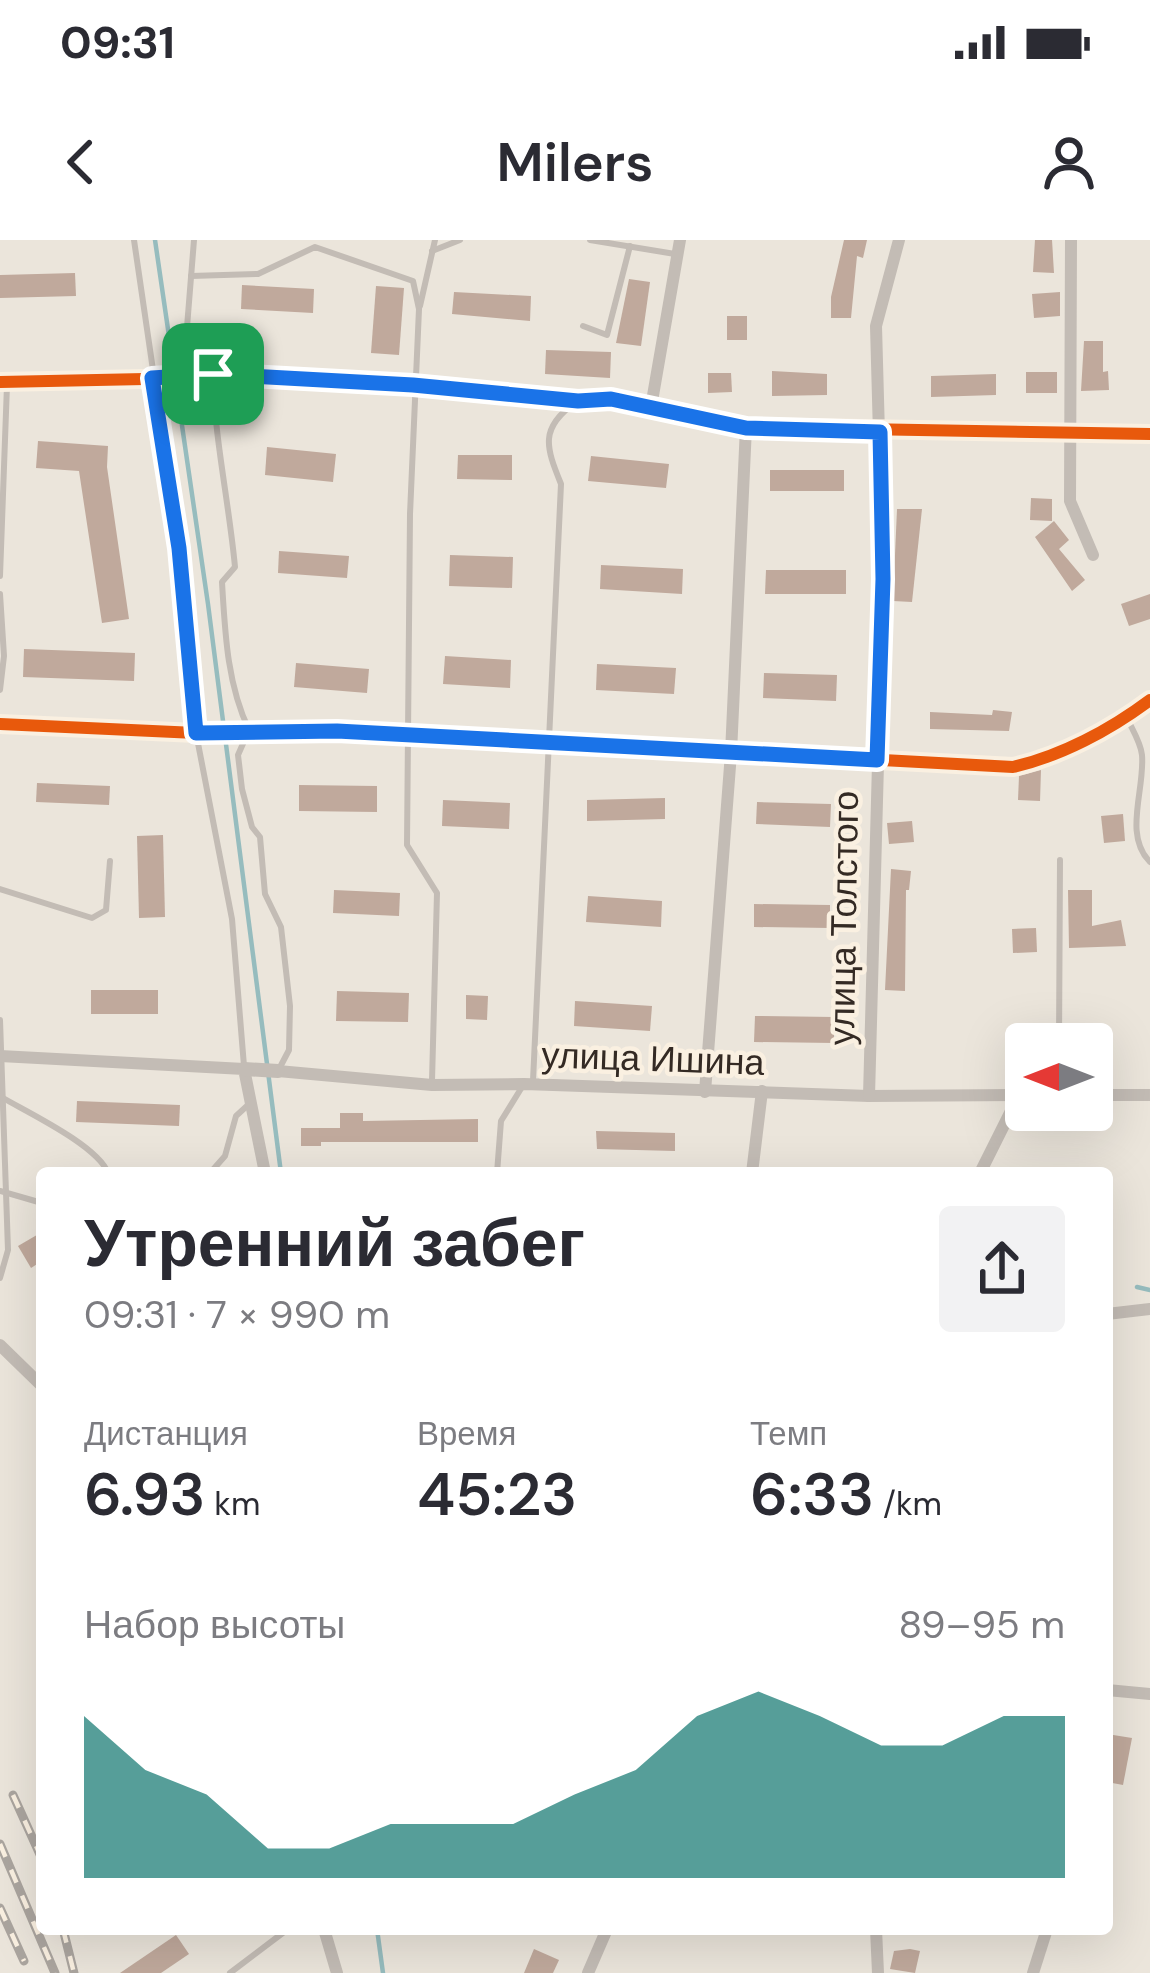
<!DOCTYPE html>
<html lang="ru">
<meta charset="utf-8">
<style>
:root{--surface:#fff;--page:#f2f2f3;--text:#2b2b33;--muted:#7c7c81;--accent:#0f766e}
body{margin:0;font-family:"DM Sans",sans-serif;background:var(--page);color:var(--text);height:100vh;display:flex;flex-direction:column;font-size:45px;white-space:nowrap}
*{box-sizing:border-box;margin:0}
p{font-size:39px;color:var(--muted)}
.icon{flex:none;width:66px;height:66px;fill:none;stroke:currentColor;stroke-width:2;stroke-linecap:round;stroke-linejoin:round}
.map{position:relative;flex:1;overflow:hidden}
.drawer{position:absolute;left:36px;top:927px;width:1077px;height:768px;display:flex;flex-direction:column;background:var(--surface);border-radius:12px;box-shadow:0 12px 48px #0002}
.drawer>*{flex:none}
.needle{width:78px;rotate:270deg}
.buttons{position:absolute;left:1005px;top:783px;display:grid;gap:24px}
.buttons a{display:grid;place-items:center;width:108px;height:108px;border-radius:12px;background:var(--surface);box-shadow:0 12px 48px #0002;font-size:60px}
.pin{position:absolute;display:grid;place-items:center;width:102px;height:102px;color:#fff;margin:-51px;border-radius:24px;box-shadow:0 6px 18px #0006}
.round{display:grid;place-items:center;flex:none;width:126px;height:126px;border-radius:12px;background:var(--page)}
.summary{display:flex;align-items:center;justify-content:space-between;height:204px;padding:0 48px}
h1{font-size:66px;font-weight:600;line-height:90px}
.metrics{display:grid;grid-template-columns:repeat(3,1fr);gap:18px;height:204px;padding:12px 48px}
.metrics div{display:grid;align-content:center}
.metrics b{font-size:60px;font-weight:600}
.metrics small{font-size:33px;font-weight:400}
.metrics p{font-size:33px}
.chart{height:336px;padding:24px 48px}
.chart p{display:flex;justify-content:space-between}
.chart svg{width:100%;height:216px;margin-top:12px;fill:var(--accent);opacity:.7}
.status{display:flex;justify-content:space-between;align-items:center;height:84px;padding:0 60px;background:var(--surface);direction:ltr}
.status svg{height:33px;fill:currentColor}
header{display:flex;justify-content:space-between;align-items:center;height:156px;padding:0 48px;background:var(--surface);font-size:54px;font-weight:600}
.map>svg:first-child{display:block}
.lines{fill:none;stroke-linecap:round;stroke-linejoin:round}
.stream{stroke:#96bcbe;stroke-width:4.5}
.building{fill:#c0a99c}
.service{stroke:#c3bcb5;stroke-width:6}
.minor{stroke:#c3bcb5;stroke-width:12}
.tertiary{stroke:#c3bcb5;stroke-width:14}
.rail-casing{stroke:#aba59f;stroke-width:9}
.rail{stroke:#faf0e1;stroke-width:4.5;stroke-dasharray:14;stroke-linecap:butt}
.cycleway-casing{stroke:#faf0e1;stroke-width:20}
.cycleway{stroke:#e8590c;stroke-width:12}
.route-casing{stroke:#fff;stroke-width:24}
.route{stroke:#1a73e8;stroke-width:15}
.labels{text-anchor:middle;stroke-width:9;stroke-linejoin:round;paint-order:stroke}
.street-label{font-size:36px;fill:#342a24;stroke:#faf0e1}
</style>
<div class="status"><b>09:31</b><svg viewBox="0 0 49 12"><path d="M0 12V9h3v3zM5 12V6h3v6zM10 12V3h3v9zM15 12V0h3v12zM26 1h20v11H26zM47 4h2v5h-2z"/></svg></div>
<header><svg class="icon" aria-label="back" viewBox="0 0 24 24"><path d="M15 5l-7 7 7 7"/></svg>Milers<svg class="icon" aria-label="person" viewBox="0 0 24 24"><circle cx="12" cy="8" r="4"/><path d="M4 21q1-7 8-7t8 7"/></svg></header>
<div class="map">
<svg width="1150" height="1733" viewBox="0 0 1150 1733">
<rect width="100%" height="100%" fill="#ebe5db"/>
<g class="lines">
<g class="stream">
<path d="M155,0L208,364L281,933"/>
<path d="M1137,1047L1150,1050"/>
<path d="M377,1689L383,1733"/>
</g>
</g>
<g class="building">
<path d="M844,0H867L863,18L857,16L851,78H831V57Z"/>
<path d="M1035,0H1052L1054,33L1033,32Z"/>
<path d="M75,33L76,56L0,58V35Z"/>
<path d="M629,39L650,42L641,106L616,103Z"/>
<path d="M242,45L314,49L313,73L241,69Z"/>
<path d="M376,46L404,48L399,115L371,113Z"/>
<path d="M454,52L531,56L530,81L452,74Z"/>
<path d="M1060,52V76L1034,78L1032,54Z"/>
<rect x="727" y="76" width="20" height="24"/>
<path d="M1084,101H1103V132L1108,131L1109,150L1081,151Z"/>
<path d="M546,110L611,112L610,138L545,134Z"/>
<path d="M772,131L827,134V155L772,156Z"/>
<rect x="1026" y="132" width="31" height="21"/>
<path d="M708,133H731L732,152L708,153Z"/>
<path d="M996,134V155L931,157V136Z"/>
<path d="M38,201L108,206L107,227L129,379L102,383L79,231L36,228Z"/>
<path d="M267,207L336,214L333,242L265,235Z"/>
<path d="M458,215H512V240L457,239Z"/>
<path d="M591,216L669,224L666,248L588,241Z"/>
<rect x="770" y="230" width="74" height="21"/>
<path d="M1031,258L1052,259V281L1030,280Z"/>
<path d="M897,269H922L912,362L893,361Z"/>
<path d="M1054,281L1069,300L1059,309L1085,340L1072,351L1035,297Z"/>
<path d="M279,311L349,316L347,338L278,333Z"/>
<path d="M450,315L513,317L512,348L449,346Z"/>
<path d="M601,325L683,329L682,354L600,349Z"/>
<path d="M766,330H846V354H765Z"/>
<path d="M1150,354V379L1129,386L1121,364Z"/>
<path d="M24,409L135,413L134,441L23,437Z"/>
<path d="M445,416L511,420L510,448L443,444Z"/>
<path d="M296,423L369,429L367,453L294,447Z"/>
<path d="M597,424L676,428L674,454L596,450Z"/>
<path d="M764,433L837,435L836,461L763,458Z"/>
<path d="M993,470L1012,472L1009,491L930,489V472L992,475Z"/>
<path d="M1041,530L1040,561L1018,560L1019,536Z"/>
<path d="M37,543L110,546L109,565L36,562Z"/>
<path d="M299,545L377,546V572L299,571Z"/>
<path d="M665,558V579L587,581V560Z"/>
<path d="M443,560L510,563L509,589L442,586Z"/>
<path d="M757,562L831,564L830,587L756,584Z"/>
<path d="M1123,574L1125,601L1104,603L1101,576Z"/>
<path d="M912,581L914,602L889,604L887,583Z"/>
<path d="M163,595L165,677L139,678L137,596Z"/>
<path d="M891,629L911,631L909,650H906L905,751L885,750Z"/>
<path d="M334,650L400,653L399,676L333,673Z"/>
<path d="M1068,650H1092V686L1121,680L1126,706L1069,708Z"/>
<path d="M588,656L662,661L661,687L586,682Z"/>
<path d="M754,664L830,665V688L754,687Z"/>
<path d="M1036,688L1037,712L1013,713L1012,689Z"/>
<rect x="91" y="750" width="67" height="24"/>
<path d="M337,751L409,753L408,782L336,781Z"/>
<path d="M466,755L488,756L487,780L466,779Z"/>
<path d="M575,761L652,766L650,791L574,786Z"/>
<path d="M755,776L834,777V803L754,802Z"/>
<path d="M77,861L180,865L179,886L76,882Z"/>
<path d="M340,873H363V881L478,879V902H321V906H301V888H340Z"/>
<path d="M596,891L675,893V911L597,909Z"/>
<path d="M42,992V1021L31,1028L18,1006Z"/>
<path d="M1107,1494L1132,1498L1123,1545L1107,1542Z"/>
<path d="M176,1695L189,1714L161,1733H120Z"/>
<path d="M534,1709L559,1720L553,1733H524Z"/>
<path d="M910,1709L920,1711L915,1733L890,1729L894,1711Z"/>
</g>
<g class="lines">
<g class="service">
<path d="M134,0L179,308L196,493L232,679L244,826"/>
<path d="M590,0L675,14"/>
<path d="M432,11L460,0"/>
<path d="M191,36L258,34L315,7L413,41L419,69L410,274L407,605L437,653L432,841"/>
<path d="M420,66L435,0"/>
<path d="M583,86L607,95L630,6"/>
<path d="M192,135L185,112L194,0"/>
<path d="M213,138C215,201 229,263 235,327L222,342C225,392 227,444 249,490L238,515L242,549L252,587L260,597L265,654L281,687L290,766L289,810L278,831"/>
<path d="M0,336L7,145"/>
<path d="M0,354L4,416L0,450"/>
<path d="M1127,478C1132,489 1141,503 1142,515C1145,550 1123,595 1150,622"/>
<path d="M0,649L92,678L106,670L110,621"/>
<path d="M0,780L8,1010L0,1038"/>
<path d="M1059,804L1060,620"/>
<path d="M533,841L561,244C546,207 539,188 576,162"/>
<path d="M3,858C29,873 98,906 108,933"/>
<path d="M210,933L225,916L236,876L248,865"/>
<path d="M497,933L501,881L522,847"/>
<path d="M0,951L42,963"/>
<path d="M230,1733L288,1689"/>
</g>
<g class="minor">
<path d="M1071,0L1070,261L1093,315"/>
<path d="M0,142L193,138L213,134L413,145L578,161L611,159L746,187L1150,194"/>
<path d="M651,167L680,0"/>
<path d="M0,484L196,493L337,491L1013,527C1061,516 1110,490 1150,460"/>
<path d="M0,816L244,829L265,933"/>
<path d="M278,831L432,845L524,844L869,856L1026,855"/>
<path d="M705,852L731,513L746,187"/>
<path d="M1092,855H1150"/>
<path d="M869,856L883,339L876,86L899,0"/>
<path d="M752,933L762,851"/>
<path d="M980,933L1019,855"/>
<path d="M1107,1074L1150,1069"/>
<path d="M0,1105L42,1146"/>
<path d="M1107,1450L1150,1454"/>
<path d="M324,1689L337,1733"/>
<path d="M876,1689L878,1733"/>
<path d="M588,1733L607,1689"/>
<path d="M1033,1733L1047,1689"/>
</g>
<path class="tertiary" d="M244,829L278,831"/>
<defs>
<g id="rail">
<path d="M13,1555L42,1619"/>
<path d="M0,1604L55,1733"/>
<path d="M0,1668L24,1721"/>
<path d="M63,1689L74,1733"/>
</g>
</defs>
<use href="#rail" class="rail-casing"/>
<use href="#rail" class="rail"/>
<defs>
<g id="cycleway">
<path d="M0,142L193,138L213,134L413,145L578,161L611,159L746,187L1150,194"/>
<path d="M0,484L196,493L337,491L1013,527C1061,516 1110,490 1150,460"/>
</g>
</defs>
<use href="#cycleway" class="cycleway-casing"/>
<use href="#cycleway" class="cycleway"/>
</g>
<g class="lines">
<defs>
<path id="route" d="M213,134L413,145L578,161L611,159L746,188L880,192L883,339L877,520L337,491L196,493L179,308L152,138Z"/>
</defs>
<use href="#route" class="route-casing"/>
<use href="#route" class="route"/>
</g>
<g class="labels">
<g class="street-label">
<text transform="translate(843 678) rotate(-89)" y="13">улица Толстого</text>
<text transform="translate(653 818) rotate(2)" y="13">улица Ишина</text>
</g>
</g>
</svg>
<div class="buttons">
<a><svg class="needle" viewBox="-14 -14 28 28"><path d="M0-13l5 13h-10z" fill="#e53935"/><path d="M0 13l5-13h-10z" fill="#7c7c81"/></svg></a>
</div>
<div class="pin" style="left:213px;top:134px;background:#1e9e55"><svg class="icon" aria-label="arrive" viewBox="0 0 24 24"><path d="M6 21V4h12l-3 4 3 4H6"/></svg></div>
<section class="drawer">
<div class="summary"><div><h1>Утренний забег</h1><p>09:31 · 7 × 990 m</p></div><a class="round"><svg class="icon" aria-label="share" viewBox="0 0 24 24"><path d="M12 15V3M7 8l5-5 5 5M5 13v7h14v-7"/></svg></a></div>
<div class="metrics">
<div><p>Дистанция</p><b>6.93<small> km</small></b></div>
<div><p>Время</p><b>45:23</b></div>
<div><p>Темп</p><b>6:33<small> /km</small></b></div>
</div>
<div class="chart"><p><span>Набор высоты</span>89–95 m</p>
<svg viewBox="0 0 160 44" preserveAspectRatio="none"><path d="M0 44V11L10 22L20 27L30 38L40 38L50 33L60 33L70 33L80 27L90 22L100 11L110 6L120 11L130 17L140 17L150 11L160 11V44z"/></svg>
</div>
</section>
</div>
